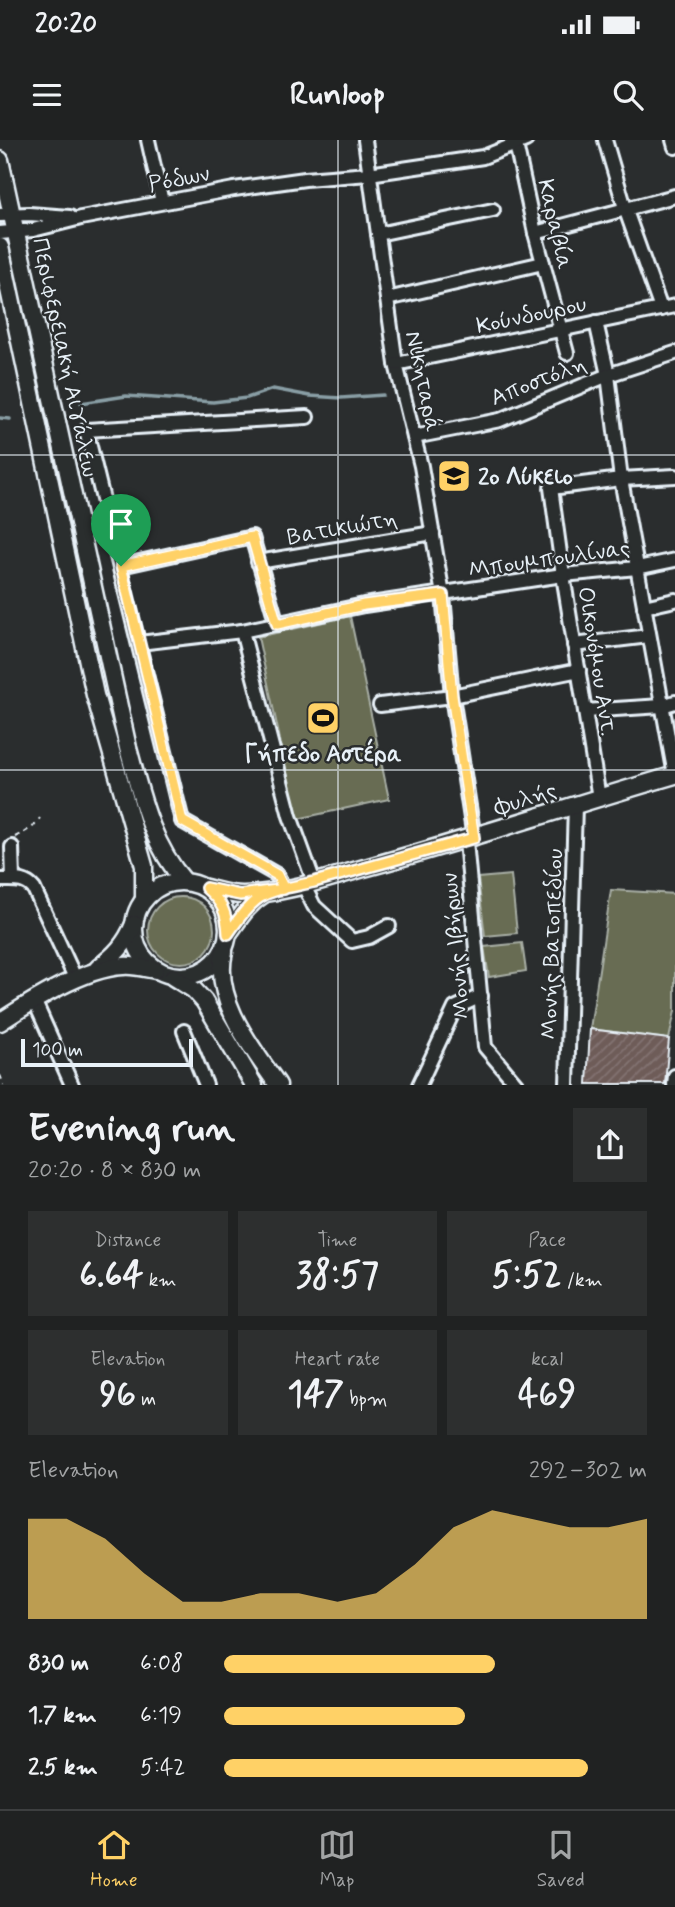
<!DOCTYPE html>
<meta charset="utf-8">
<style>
:root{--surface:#202222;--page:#2d2f2f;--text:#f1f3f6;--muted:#a2a4a5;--line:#3d3f40;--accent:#ffd166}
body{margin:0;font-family:Mynerve,sans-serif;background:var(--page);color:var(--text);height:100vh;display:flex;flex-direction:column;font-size:26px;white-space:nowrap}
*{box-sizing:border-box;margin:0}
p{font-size:23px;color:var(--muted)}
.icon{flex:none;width:38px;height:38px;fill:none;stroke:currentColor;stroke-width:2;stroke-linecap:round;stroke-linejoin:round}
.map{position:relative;height:945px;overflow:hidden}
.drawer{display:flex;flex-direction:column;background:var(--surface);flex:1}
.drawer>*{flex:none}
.scale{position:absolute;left:21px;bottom:18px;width:172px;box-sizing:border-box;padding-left:7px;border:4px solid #e8f1f8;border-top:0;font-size:19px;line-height:24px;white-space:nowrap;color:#e8f1f8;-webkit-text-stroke:5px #2a2d2e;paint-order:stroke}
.pin{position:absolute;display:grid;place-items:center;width:60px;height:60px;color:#fff;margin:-72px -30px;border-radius:50% 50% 50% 0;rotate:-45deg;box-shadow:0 0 7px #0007}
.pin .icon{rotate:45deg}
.round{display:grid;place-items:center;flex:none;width:74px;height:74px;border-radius:0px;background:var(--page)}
.summary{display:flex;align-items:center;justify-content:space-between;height:119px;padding:0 28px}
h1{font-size:38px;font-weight:700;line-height:52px}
.figures{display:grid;grid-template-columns:repeat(3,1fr);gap:10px;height:119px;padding:7px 28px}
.figures div{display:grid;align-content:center;border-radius:0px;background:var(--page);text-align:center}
.figures b{font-size:35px;font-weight:700}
.figures small{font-size:19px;font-weight:400}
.figures p{font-size:19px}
.chart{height:196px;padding:14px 28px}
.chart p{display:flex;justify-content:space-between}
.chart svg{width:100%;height:126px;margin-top:7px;fill:var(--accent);opacity:.7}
ul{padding:0 28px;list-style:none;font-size:23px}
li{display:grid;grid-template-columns:112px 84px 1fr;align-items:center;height:52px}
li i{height:18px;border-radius:9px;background:var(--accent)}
.status{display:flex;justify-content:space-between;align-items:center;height:49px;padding:0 35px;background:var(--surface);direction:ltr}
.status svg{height:19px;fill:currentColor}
header{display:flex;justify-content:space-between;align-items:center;height:91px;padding:0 28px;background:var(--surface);font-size:32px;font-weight:700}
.tab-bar{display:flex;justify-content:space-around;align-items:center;height:98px;border-top:2px solid var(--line);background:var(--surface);font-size:19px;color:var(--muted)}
.tab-bar a{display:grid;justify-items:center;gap:4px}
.tab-bar .current{color:var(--accent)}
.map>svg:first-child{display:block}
.green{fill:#676c52;stroke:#a8aea5;stroke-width:2}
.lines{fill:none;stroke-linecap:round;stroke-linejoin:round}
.stream{stroke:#899ea5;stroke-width:3.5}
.building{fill:url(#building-hatch);stroke:#e8f1f8;stroke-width:2}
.minor-casing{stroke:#e8f1f8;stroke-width:18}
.major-casing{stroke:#e8f1f8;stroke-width:21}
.path{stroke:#e8f1f8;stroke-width:2;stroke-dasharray:5 5;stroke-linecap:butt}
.minor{stroke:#2a2d2e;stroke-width:12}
.major{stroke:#2a2d2e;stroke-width:16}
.route-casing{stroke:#fff;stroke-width:14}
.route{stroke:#ffd166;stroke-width:9}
.grid{fill:none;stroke:#e8f1f8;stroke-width:2;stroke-opacity:0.55}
.labels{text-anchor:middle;stroke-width:5;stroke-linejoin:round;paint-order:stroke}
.street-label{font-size:23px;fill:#e8f1f8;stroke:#2a2d2e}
.poi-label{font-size:23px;font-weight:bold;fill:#e8f1f8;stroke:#2a2d2e;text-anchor:start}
</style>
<div class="status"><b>20:20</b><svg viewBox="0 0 49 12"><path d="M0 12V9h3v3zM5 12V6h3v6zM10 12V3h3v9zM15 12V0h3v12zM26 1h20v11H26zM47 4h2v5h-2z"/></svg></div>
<header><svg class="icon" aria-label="menu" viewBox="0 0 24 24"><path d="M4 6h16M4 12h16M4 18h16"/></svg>Runloop<svg class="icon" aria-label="search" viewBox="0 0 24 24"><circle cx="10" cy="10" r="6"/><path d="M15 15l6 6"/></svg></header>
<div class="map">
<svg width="675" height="945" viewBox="0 0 675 945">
<defs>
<pattern id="building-hatch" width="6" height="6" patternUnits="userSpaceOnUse" patternTransform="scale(1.75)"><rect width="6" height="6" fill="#6e5c59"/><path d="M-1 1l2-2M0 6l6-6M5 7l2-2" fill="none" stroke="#837472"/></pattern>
</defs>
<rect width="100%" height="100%" fill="#2a2d2e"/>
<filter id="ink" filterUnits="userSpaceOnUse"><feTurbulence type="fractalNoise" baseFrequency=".0143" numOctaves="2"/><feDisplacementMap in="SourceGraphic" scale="14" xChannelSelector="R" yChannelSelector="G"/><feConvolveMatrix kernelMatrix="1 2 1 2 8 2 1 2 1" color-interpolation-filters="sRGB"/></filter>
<g filter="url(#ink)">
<g class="green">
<path d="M350,476L389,659L297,679L258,497Z"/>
<path d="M511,735L517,793L485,796L478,738Z"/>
<path d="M611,750L675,754V871L669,899L590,889Z"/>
<circle cx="181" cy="790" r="33"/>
<path d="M522,803L526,831L489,837L484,807Z"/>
</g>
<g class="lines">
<g class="stream">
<path d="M81,263L126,256L213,262L247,258L273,249L310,256L341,258L383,255"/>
<path d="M0,278L10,279"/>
</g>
</g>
<path class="building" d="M590,889L669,899L665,944H587Z"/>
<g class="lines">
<defs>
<g id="minor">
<path d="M148,0L162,62"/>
<path d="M365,0L396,224L421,326L443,455L452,556L474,698"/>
<path d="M515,0L535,93L567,213"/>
<path d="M605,0L625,68L661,169"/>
<path d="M673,0L675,7"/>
<path d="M0,75L29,74L70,77"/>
<path d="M0,93L33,90L81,78L234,49L305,39L369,34L483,17L526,0"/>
<path d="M535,93L675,56"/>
<path d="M378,94L493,70"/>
<path d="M387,159L543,123"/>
<path d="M596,182L608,235L621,339L675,635"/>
<path d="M396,224L675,166"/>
<path d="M414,297L500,280L608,235L675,213"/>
<path d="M258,422L433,393"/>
<path d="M121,426L252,397L277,484"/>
<path d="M644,467L675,460"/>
<path d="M242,491L290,676L314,742"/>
<path d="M139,503L242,491L364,465L563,435L637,428L675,420"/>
<path d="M574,505L649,496"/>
<path d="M380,565L452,556L579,530"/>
<path d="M585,571L662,566L675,562"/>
<path d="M599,658L563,435L551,348L621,339L675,336"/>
<path d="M466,701L485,907L517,945"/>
<path d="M12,707L13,740"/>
<path d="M0,740C14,740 25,738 34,749L76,840"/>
<path d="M303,744L314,766L352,801L369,797L389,786"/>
<path d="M284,749L277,735L182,681L86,290L307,277"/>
<path d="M34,860L72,945"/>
<path d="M184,891L206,945"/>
<path d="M419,945L455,868L481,856"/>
<path d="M567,945L575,665"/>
<path d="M674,945L675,936"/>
</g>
<g id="major">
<path d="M0,20L128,608C141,655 151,704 184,741"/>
<path d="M0,107L95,555L144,726V759"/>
<circle cx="181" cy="789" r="47"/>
<path d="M206,748C218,751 230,755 243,755C284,754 328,738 368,727C471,699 572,665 675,635"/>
<path d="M228,794C239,779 247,764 264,754"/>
<path d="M224,812C212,859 252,908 278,945"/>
<path d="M98,828C115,815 126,804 134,784"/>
<path d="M173,837L194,850L204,861L254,945"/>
<path d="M0,882C32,861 84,828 123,826C134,825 144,828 155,830"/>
</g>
</defs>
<use href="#minor" class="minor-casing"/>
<use href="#major" class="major-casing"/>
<g class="path">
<path d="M15,697L32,688L40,678"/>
<path d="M0,935L4,945"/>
</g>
<use href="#minor" class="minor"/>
<use href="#major" class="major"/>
</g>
</g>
<g class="lines" filter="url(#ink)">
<defs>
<path id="route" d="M121,426L182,681L277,735L284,749L240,755L206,748C222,762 227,773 228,794C258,750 263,753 314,742L474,698L452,556L443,455L364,465L277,484L252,397L121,426"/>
</defs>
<use href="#route" class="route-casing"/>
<use href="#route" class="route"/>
</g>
<path class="grid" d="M338,0V945M0,315H675M0,630H675"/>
<defs>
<symbol id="school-square" viewBox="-11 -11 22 22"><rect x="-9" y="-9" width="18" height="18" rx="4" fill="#ffd166" stroke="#2a2d2e"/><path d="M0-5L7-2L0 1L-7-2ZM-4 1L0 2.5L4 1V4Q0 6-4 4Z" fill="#111"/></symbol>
<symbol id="stadium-square" viewBox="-11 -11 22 22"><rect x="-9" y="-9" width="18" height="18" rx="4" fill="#ffd166" stroke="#2a2d2e"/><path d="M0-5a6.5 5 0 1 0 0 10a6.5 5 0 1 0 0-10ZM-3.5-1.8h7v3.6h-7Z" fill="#111"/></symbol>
</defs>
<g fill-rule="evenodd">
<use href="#school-square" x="435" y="317" width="38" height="38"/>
<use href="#stadium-square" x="304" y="559" width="38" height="38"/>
</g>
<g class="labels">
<g class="street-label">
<text transform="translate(179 38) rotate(-11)" y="8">Ρόδων</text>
<text transform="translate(556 84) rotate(77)" y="8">Καραβία</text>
<text transform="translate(531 174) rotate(-12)" y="8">Κούνδουρου</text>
<text transform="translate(66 217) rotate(78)" y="8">Περιφερειακή Αιγάλεω</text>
<text transform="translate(538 240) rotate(-21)" y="8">Αποστόλη</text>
<text transform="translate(424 241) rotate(78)" y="8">Νικηταρά</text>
<text transform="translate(342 387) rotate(-10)" y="8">Βατικιώτη</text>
<text transform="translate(549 418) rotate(-8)" y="8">Μπουμπουλίνας</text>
<text transform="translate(598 521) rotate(81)" y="8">Οικονόμου Αντ.</text>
<text transform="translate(525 658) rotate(-18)" y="8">Φυλής</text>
<text transform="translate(551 804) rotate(-88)" y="8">Μονής Βατοπεδίου</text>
<text transform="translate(455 806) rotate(-95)" y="8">Μονής Ιβήρων</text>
</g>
<g class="poi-label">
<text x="478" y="344">2ο Λύκειο</text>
<text x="323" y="621" text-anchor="middle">Γήπεδο Αστέρα</text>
</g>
</g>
</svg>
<div class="scale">100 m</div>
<div class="pin" style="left:121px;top:426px;background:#1e9e55"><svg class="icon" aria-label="arrive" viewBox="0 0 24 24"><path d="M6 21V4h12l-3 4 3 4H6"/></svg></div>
</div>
<section class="drawer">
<div class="summary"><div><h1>Evening run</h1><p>20:20 · 8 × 830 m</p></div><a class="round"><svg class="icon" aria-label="share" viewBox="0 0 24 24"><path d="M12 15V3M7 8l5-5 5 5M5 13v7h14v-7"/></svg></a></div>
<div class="figures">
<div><p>Distance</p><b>6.64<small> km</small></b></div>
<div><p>Time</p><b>38:57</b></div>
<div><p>Pace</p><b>5:52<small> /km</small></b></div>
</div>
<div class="figures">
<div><p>Elevation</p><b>96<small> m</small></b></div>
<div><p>Heart rate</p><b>147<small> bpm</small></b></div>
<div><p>kcal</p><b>469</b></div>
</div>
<div class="chart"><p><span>Elevation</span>292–302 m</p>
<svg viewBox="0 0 160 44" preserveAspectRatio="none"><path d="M0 44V9L10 9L20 16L30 28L40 38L50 38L60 35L70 35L80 38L90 35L100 25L110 12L120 6L130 9L140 12L150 12L160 9V44z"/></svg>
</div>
<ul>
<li><b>830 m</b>6:08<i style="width:64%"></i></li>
<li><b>1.7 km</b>6:19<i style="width:57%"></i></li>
<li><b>2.5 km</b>5:42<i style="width:86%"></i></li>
</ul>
</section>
<nav class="tab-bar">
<a class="current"><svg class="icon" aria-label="home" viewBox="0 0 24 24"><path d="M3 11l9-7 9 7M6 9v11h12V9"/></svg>Home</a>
<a><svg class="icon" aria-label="map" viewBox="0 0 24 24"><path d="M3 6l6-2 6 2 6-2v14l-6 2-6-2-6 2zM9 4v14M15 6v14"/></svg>Map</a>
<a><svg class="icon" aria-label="saved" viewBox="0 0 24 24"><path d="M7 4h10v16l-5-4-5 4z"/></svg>Saved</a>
</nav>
